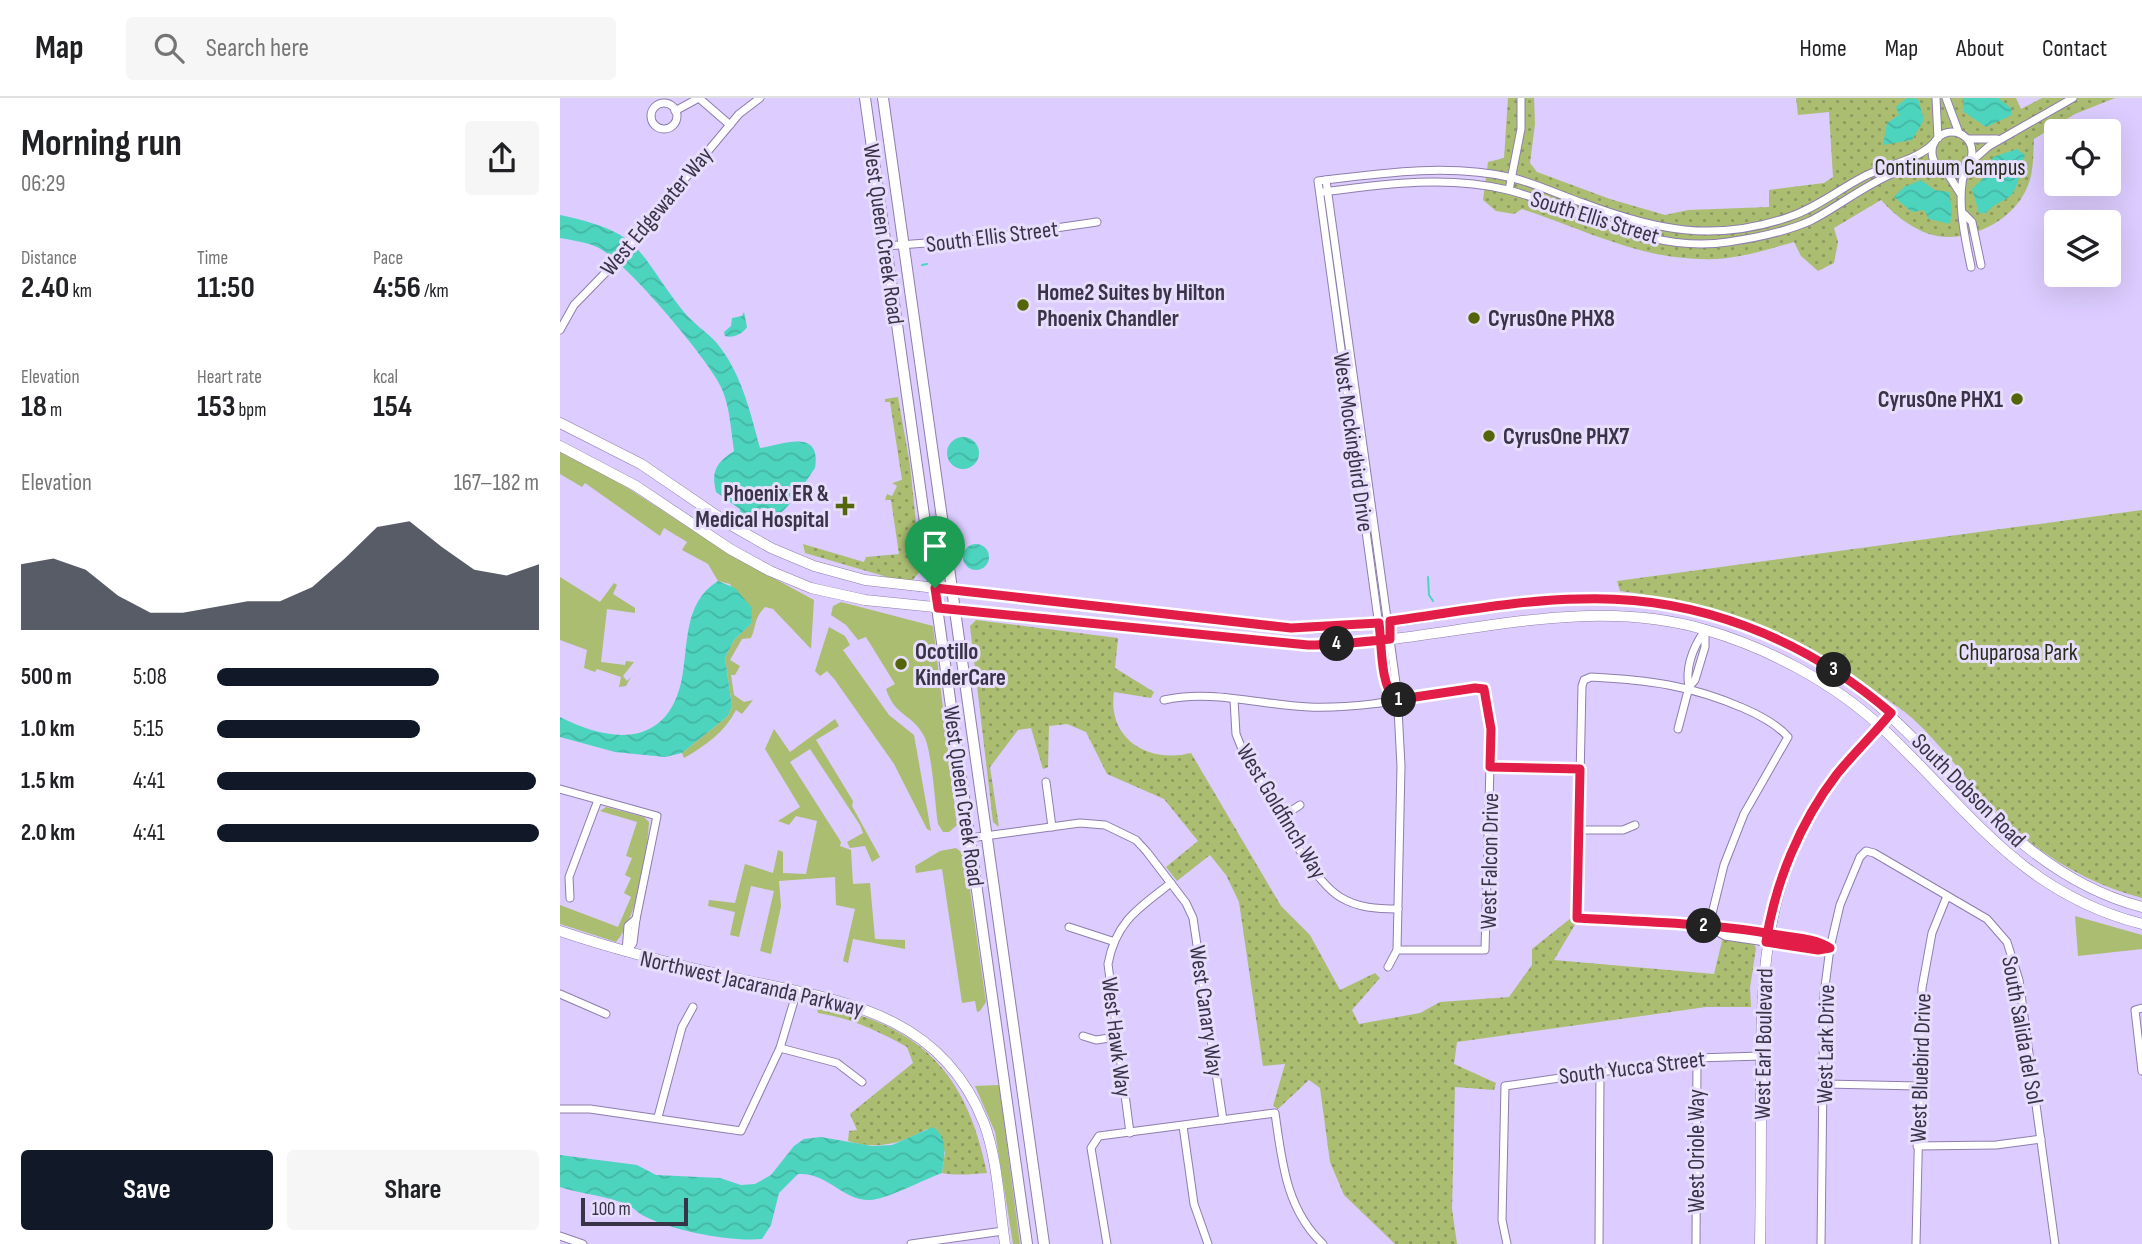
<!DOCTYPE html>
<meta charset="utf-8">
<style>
:root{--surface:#fff;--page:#f6f6f6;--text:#202124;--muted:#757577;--line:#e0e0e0;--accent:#111827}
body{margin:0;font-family:"Sofia Sans Condensed",sans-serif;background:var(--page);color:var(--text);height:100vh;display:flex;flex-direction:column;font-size:26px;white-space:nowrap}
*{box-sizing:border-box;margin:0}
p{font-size:23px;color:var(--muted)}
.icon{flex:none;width:38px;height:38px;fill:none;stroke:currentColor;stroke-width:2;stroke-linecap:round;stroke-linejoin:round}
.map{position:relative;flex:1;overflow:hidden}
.panel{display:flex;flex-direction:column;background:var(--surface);width:560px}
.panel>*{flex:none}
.fabs{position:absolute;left:1484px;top:21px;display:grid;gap:14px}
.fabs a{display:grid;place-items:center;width:77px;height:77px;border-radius:7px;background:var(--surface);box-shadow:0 7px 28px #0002;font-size:35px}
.scale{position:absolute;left:21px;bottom:18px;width:107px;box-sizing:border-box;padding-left:7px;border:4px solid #393347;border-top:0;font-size:19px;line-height:24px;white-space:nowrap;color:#393347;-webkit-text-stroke:5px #e7ddfc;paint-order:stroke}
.pin{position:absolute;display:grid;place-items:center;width:60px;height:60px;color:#fff;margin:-72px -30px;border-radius:50% 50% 50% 0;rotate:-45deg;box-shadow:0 0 7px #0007}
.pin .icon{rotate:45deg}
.km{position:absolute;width:35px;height:35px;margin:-18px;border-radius:50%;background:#222;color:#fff;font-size:19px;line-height:35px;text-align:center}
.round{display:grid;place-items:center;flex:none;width:74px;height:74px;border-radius:7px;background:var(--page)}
.headline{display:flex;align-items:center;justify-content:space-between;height:119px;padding:0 21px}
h1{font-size:38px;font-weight:700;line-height:52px}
.metrics{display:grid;grid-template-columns:repeat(3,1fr);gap:10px;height:119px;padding:7px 21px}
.metrics div{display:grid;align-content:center}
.metrics b{font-size:30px;font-weight:700}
.metrics small{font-size:19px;font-weight:400}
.metrics p{font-size:19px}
.chart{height:196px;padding:14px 21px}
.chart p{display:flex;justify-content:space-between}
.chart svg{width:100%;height:126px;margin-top:7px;fill:var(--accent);opacity:.7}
.primary-button{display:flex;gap:14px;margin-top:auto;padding:14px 21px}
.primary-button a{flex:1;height:80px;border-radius:7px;background:var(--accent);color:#fff;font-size:28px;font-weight:700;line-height:80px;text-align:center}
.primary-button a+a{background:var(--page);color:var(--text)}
ul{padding:0 21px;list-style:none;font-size:23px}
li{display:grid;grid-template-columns:112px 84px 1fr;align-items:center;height:52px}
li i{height:18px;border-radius:9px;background:var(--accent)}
header{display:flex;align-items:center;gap:42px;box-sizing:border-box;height:98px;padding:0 35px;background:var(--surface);border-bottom:2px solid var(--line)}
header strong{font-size:33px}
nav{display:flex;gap:38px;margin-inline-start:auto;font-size:24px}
.search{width:490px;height:63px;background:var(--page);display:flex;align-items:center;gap:18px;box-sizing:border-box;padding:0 24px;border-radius:7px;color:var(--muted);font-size:26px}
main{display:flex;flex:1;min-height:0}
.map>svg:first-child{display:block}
.green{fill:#abbd71}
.park{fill:url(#park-dots)}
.water{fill:url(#water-waves)}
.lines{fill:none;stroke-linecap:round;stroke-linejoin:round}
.stream{stroke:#4dd4be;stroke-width:2}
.street-casing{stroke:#8e7ead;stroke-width:9}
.secondary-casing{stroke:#8e7ead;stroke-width:11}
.primary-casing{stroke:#8e7ead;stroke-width:12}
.street{stroke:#fff;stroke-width:7}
.secondary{stroke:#fff;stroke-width:10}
.primary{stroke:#fff;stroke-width:10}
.route-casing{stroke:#fff;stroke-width:14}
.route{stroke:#e11d48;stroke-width:9}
.poi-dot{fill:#546409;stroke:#e7ddfc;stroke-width:2.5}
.labels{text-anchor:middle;stroke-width:6;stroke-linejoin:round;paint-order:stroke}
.park-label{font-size:23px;fill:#272c17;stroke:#e7ddfc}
.street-label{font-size:23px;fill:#393347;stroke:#e7ddfc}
.poi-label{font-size:23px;font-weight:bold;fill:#393347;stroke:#e7ddfc;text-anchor:start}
</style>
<header>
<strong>Map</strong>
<div class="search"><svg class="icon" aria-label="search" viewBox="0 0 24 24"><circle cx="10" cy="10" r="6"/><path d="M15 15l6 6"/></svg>Search here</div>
<nav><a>Home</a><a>Map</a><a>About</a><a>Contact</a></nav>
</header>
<main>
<section class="panel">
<div class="headline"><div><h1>Morning run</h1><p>06:29</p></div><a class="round"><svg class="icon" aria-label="share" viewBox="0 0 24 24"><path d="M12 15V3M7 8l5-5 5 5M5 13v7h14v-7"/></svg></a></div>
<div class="metrics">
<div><p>Distance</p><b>2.40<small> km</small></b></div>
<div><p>Time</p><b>11:50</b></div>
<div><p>Pace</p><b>4:56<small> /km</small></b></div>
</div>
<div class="metrics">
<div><p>Elevation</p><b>18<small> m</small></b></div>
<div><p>Heart rate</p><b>153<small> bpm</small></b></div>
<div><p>kcal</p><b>154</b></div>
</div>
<div class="chart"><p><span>Elevation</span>167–182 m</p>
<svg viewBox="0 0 160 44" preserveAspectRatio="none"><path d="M0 44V21L10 19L20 23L30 32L40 38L50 38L60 36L70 34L80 34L90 29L100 19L110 8L120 6L130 15L140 23L150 25L160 21V44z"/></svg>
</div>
<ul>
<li><b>500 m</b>5:08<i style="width:69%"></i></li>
<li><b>1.0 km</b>5:15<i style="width:63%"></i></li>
<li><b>1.5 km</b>4:41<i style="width:99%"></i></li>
<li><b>2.0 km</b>4:41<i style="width:100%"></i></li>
</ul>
<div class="primary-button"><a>Save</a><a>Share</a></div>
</section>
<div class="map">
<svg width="1582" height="1146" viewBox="0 0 1582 1146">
<defs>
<pattern id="park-dots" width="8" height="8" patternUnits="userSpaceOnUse" patternTransform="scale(1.75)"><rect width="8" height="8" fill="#abbd71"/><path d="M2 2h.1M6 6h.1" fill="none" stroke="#8c9a5f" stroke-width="1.8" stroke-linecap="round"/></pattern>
<pattern id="water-waves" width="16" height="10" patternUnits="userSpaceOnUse" patternTransform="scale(1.75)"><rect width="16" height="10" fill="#4dd4be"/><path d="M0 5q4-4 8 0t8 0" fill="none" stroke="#44b6a5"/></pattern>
</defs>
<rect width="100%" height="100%" fill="#dcccff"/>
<g class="green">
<path d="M0,354L48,377L166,454L254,502L251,551L213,511L205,509C193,522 197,527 191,540L182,541L170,562L180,568L175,577H171L174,597L184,604L193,602L182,616L176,612C165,634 145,648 124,660L122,655L168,618L172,608L165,560L174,542L191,526L170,486L158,483L148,466L122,452L127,444L104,430L100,438L25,385L22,389L0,376Z"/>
<path d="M0,479L40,504L54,485L57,487L53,496L75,510V515L47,511L41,564L65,567L66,563L74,564L63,578L67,583L71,579L66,588L59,589L61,579L37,571L35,574L24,570L27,552L0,542Z"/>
<path d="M281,504L373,528L397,727L389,734H383L378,726C375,706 372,653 364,638C352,615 335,619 326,591L335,586L306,539L298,542L286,527L271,517L273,508Z"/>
<path d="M269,529L285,538L290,547L283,552L329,617L354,637L371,733L367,731L334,666L275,582L267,573L260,578L255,573Z"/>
<path d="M275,621L279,628L256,642L293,703L292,708L320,759L312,764L305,748L290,750L287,744L303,735L300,727L250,651L230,664L281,744L280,748L291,752L293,786L310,785L315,841L345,842V851L293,841L288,865L283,863L295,811L276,807L275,779L219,783L221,808L211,856L200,853L214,793L191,788L179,839L170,837L175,814L148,808L149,802L175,805L185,766L213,775L218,752L223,754V775L246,776L257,723L236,718L229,727L218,723L240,709L205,651L214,631L230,654Z"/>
<path d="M46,709L84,719L89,724C87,757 78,819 56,844L0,826V807L58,829L71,799L64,795L71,780L65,777L72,760L66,758L77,724L40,713Z"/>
<path d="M396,750L405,757L426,904L420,913L417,914L415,903L402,905L382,771L356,775L355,768L380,753Z"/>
<path d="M1515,818L1582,837V851L1518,858Z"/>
<path d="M439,987L460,1146H453L435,1034L415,988Z"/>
</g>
<g class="park">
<path d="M948,0H974L975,26L970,65L977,74L1050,101L1105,117L1128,112L1209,109V92L1264,85L1273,79L1269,14L1238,17L1236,0H1456L1461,11L1482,0H1555L1515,16L1474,41C1473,59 1474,78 1465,94C1449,126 1403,147 1369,136C1349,129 1335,117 1321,102L1274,130L1278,144L1274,165L1258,173L1241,158L1234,144C1209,151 1181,160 1155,161C1086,164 1026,132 962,111L954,116L936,113L923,102L928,64L944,60Z"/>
<path d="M338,299L350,367L361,472L352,483L334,481L245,455L243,446L304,464L306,459L339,456L331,402H325L327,396L332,398L337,388L332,385L342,382L330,304H325V301Z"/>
<path d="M1582,412V800C1533,787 1486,761 1449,726C1414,693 1387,652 1352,620C1342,611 1329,603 1318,595C1238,533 1160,505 1060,493L1057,483Z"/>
<path d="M416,522L558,540L555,570L594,594L591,600L554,594C547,640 587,666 631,655L721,808L750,837L780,892L815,875L820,880L792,912L799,926L860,915L880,904L949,899L972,867V851L1011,820L1016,825L994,862L1154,876L1163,839L1193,845L1196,850L1190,890L1191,909H1146L897,944L894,966L936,985L934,992L895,989L892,1111L897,1146H835L784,1097L770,1064L760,990L749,982L718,1011L713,1008L725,966L703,968L679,804L666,777L650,757L617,783L606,769L638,743L604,701L547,676L526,634L507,626L489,628L488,669L483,671L471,630L458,632L430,669L439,729L433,724L410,528Z"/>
<path d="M256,906C359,926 406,972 427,1075C412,1076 397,1078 382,1075L385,1054L367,1031C341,1046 317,1052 288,1043L289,1033L297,1032L290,1016L353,965L347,949C318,933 291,920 258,915Z"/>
</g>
<g class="water">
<path d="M1347,0L1358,1L1364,22L1352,42L1323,47L1327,25L1339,17L1336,9Z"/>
<path d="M1403,0H1438L1451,10L1452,17L1426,29L1404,14Z"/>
<path d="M1457,51L1465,57C1461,68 1459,92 1449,99C1440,105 1434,106 1426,115H1419L1412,91L1426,78L1433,59Z"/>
<path d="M1361,82L1375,92L1389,94L1392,113L1390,126L1369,121L1364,112L1352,114L1334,99L1344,89Z"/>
<path d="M0,117C86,135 75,153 124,214C133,225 145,233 155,243C181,273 190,313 200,350C221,347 262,329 255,370C236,397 217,438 181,418L180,411L156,394C151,373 156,365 174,353C171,333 170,308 161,289C149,262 63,160 37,149C26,144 11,142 0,140Z"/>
<path d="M184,214L187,229C184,235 172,241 165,238L164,234L171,228L172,220L182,218Z"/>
<circle cx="403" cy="355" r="16"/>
<circle cx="416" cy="459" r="13"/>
<path d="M158,483L175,490L192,510L191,526L174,542L165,560L172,608L168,618L122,655L105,659L55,654L0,639V619C49,644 105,651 121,585C129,549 122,505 158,483Z"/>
<path d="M373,1029C389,1040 384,1059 382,1075C365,1081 323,1103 309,1102C282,1102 267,1074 238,1076L219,1095L211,1127L202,1141C171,1144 114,1133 86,1119C79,1116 74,1110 68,1107C49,1098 21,1096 0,1089V1057L77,1067L96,1077L160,1080L181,1087L195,1086L211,1077L234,1048L244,1041L261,1039L312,1048L332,1047Z"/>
</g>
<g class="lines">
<g class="stream">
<path d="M362,167L367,166"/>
<path d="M868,479L869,497L873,503"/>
</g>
<defs>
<g id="street">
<path d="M139,0L170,27"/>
<path d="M1376,0L1378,40"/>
<path d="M1386,0L1399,35"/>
<circle cx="104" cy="18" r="13"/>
<path d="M115,13L137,1"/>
<circle cx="1392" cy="54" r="20"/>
<path d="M1408,41H1437"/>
<path d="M1412,63L1429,48L1513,0"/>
<path d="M1406,69C1395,98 1405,139 1411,169"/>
<path d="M1386,73L1400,95"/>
<path d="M766,82L837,592L841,668L837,852L828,869"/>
<path d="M949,92L961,31V0"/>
<path d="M763,94C824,86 887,77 948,92C1021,111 1089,156 1168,144C1196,140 1225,134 1250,123C1284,107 1341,56 1380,70"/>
<path d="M1404,116L1412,124L1421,167"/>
<path d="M326,148L420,141L537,124"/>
<path d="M0,232L14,207L51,169L179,16L200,0"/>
<path d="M1129,589C1125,569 1134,548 1145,532"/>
<path d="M604,602C650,591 701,607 749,609C805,611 861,598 915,590L924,591L931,631L925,852H837"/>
<path d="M674,602L676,636L682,651C704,688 747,779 780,799C798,810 817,811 838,811"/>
<path d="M835,602L828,594L758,83C821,75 890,65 953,80C977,86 999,97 1023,105C1095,132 1154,145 1229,119C1256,110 1278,92 1303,79C1325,67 1357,63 1374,45"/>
<path d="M1118,631L1129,589L1135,582L1145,549V531"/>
<path d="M930,669L1020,671"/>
<path d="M486,684L492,729"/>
<path d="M0,691L97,718L76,821L73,845L66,854"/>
<path d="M722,719L740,707"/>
<path d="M1019,732H1063L1075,727"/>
<path d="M410,740L520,725L545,727L576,742L587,754L626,805L633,820L663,1022"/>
<path d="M10,800L9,779L38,702"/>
<path d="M1149,828L1164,767L1184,716L1228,639C1217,626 1199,617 1183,610C1130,587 1088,582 1031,579L1024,582L1022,588L1017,820L1149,828H1167L1260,843L1270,850"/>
<path d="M509,829L552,843"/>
<path d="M1149,829L1165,838L1258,852L1270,850"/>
<path d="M66,854L68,828L76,821"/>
<path d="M0,896L46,916"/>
<path d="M1582,910L1575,912L1582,973"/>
<path d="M523,938L536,942L556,939"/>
<path d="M220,950L277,965L302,984"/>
<path d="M1265,986L1359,988"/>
<path d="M0,1011H30L181,1033L220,950L237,893"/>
<path d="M98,1019L122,929L133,909"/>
<path d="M623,1028L634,1106L648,1146"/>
<path d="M570,1035L548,866C556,823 579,810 611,785"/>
<path d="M1357,1048L1436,1047L1481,1041"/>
<path d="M0,1138L23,1146"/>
<path d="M351,1146L443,1133"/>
<path d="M547,1146L531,1050L539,1038L715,1015C722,1064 726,1111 763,1146"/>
<path d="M947,1146L942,1122L945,988L1137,960L1201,958"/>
<path d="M1039,1146L1040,972"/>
<path d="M1136,1146L1137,960"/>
<path d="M1261,1146L1264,896L1270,850L1280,807L1300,759L1306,753L1314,755L1427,821L1447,844L1459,882L1495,1146"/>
<path d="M1356,1146L1362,890L1372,835L1387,798"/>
</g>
<g id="secondary">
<path d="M0,325L81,366L169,426L211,450L254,468L305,482L731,530C823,533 913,507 1004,501C1083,496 1164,513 1235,549C1369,617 1432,770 1582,809"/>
<path d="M0,348L76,388L170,451L210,473L251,490L305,502L748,547C881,547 1014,493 1146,532C1208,550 1274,585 1321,629C1408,710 1458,794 1582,826"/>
<path d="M0,833C56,852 112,866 170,879C275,902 379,911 424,1025C438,1063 439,1106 445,1146"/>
<path d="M1200,1146C1201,1093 1201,1040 1201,987C1201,887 1203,793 1257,706C1278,672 1306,645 1331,615"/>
</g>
<g id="primary">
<path d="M305,0L467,1146"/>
<path d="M323,0L484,1146"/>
</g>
</defs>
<use href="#street" class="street-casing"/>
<use href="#secondary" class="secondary-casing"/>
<use href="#primary" class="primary-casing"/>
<use href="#street" class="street"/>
<use href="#secondary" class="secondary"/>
<use href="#primary" class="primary"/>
</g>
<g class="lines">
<defs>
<path id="route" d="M375,490L731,530L819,525C822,548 820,585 835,602L915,590L924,591L931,631L930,669L1020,671L1017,820C1084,824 1151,825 1218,837C1236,840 1254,840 1270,850L1258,852L1206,844C1215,785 1240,724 1277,676C1294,655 1314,636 1331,615C1244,540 1136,497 1020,501C956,502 892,515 830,523V541C803,544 775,547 748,547L378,510L375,490"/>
</defs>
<use href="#route" class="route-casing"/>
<use href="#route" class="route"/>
</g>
<g class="poi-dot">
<circle cx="463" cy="207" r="7"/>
<circle cx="914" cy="220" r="7"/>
<circle cx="1457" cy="301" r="7"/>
<circle cx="929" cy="338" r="7"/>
<path d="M281.5 397.5h7v7h7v7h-7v7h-7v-7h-7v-7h7z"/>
<circle cx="341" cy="566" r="7"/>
</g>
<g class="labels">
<g class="park-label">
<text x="1390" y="77">Continuum Campus</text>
<text x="1458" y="562">Chuparosa Park</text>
</g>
<g class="street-label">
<text transform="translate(96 113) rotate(-50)" y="8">West Edgewater Way</text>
<text transform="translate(1035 119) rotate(17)" y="8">South Ellis Street</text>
<text transform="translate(324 136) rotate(82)" y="8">West Queen Creek Road</text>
<text transform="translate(432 138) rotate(-7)" y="8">South Ellis Street</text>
<text transform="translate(794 344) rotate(82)" y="8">West Mockingbird Drive</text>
<text transform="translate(1409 692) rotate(45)" y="8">South Dobson Road</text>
<text transform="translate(404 698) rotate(82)" y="8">West Queen Creek Road</text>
<text transform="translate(722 713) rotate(59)" y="8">West Goldfinch Way</text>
<text transform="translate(929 763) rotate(-89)" y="8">West Falcon Drive</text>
<text transform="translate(192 885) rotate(13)" y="8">Northwest Jacaranda Parkway</text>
<text transform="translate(647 913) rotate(82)" y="8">West Canary Way</text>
<text transform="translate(1463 932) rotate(80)" y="8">South Salida del Sol</text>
<text transform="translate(557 939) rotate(83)" y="8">West Hawk Way</text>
<text transform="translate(1203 946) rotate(-89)" y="8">West Earl Boulevard</text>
<text transform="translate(1265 946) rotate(-89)" y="8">West Lark Drive</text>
<text transform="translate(1072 969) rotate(-7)" y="8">South Yucca Street</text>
<text transform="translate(1360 970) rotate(-88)" y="8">West Bluebird Drive</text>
<text transform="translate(1136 1053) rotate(-90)" y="8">West Oriole Way</text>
</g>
<g class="poi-label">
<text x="477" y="202">Home2 Suites by Hilton<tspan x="477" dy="26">Phoenix Chandler</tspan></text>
<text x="928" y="228">CyrusOne PHX8</text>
<text x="1443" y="309" text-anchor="end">CyrusOne PHX1</text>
<text x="943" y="346">CyrusOne PHX7</text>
<text x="269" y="403" text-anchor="end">Phoenix ER &amp;<tspan x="269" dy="26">Medical Hospital</tspan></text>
<text x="355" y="561">Ocotillo<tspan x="355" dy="26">KinderCare</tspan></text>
</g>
</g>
</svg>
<div class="fabs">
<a><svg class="icon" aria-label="locate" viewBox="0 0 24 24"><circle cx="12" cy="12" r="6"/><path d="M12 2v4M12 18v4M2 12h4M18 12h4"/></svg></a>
<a><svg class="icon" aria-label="layers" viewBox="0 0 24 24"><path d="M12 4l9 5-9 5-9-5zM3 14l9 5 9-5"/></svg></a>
</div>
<div class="scale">100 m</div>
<div class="pin" style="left:375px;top:490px;background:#1e9e55"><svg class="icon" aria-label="arrive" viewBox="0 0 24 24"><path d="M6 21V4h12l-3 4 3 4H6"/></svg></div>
<b class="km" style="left:839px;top:602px">1</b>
<b class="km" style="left:1144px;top:828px">2</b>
<b class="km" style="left:1274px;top:572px">3</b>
<b class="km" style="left:777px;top:546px">4</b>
</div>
</main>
